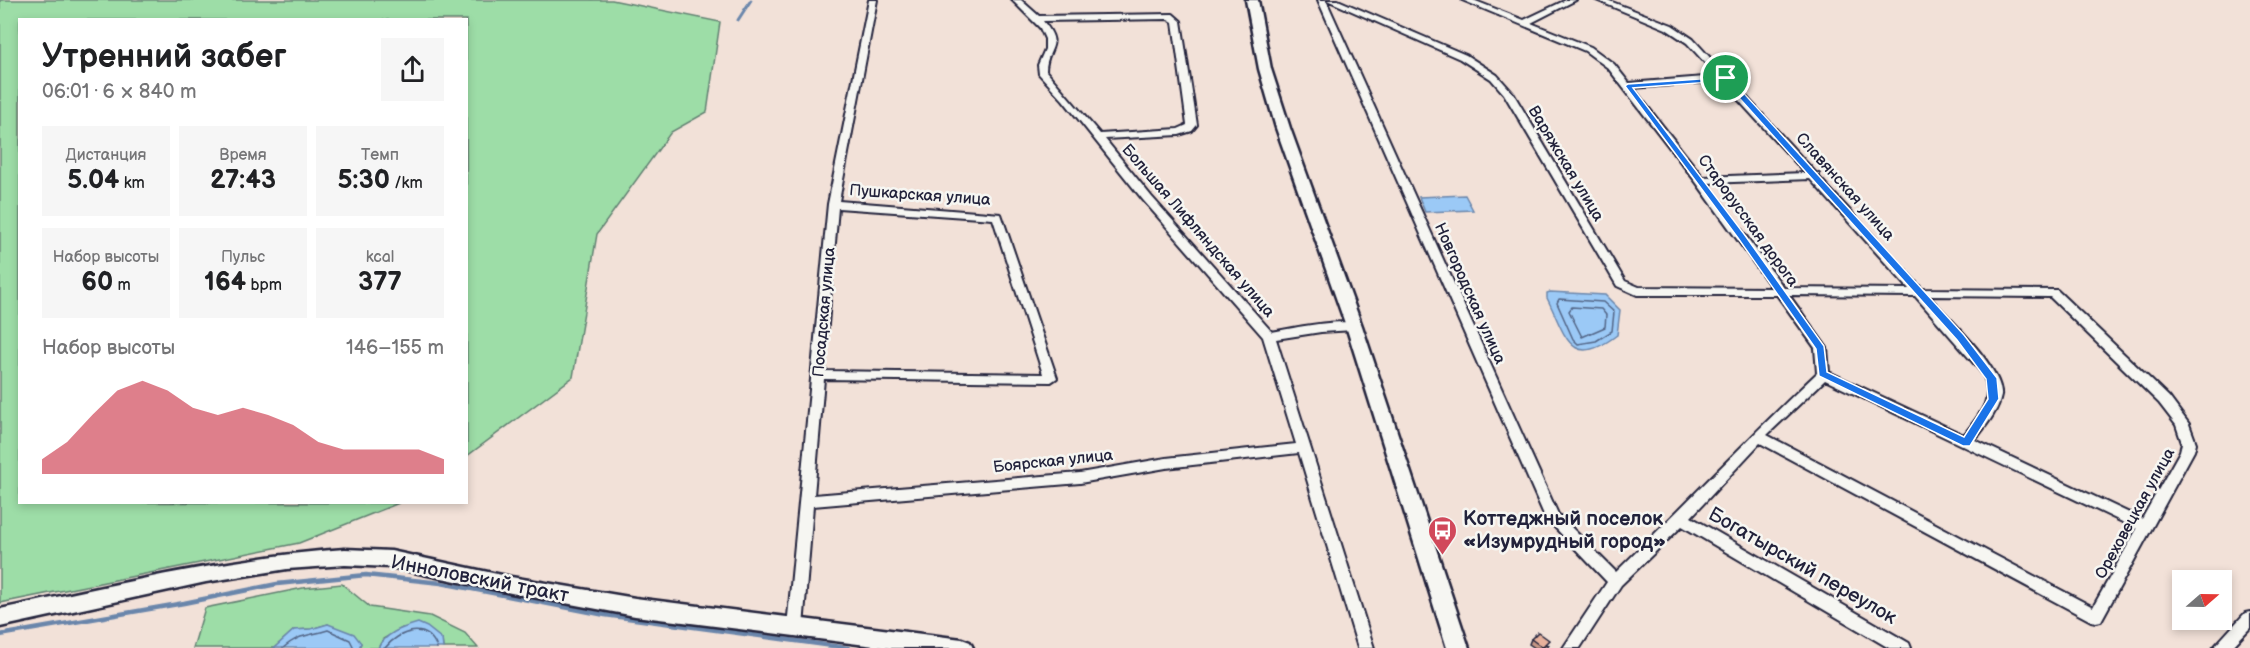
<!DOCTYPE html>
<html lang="ru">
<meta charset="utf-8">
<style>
:root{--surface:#fff;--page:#f6f6f6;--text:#202124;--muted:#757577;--accent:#d1495b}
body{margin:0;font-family:"Balsamiq Sans",sans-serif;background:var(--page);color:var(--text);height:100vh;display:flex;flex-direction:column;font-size:22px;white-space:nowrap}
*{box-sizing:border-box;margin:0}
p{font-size:20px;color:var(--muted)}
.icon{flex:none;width:33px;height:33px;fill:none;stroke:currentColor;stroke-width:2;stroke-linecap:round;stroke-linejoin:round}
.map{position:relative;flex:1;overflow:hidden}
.panel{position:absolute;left:18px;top:18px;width:450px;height:486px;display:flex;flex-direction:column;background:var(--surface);border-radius:0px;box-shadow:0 3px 9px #0003}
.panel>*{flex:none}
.needle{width:39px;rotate:70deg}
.tools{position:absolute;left:2172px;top:570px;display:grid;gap:12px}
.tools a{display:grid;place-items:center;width:60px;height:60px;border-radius:0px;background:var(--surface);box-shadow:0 3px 9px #0003;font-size:30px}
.pin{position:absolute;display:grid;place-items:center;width:51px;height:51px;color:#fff;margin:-26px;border:3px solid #fff;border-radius:50%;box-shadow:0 2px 6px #0007}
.round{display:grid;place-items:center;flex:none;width:63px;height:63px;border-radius:0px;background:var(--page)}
.overview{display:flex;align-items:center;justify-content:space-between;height:102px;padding:0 24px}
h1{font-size:33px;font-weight:800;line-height:45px}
.stats{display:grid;grid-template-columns:repeat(3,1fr);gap:9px;height:102px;padding:6px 24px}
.stats div{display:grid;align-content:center;border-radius:0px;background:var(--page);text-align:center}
.stats b{font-size:26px;font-weight:800}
.stats small{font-size:16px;font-weight:400}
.stats p{font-size:16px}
.chart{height:168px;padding:12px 24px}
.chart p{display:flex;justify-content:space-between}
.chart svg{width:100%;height:108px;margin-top:6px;fill:var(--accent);opacity:.7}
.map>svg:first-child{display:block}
.green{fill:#9ddda7;stroke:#608071;stroke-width:1.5}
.water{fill:#9bc9f6;stroke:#6b86ab;stroke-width:1.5}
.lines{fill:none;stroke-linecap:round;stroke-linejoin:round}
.shore{stroke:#526586;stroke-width:1.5}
.stream-far1{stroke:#6b86ab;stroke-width:3}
.stream{stroke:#6b86ab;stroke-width:4.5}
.street-casing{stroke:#22223b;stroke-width:4}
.secondary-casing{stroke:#22223b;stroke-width:5}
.street{fill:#f6f6f2;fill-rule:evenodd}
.secondary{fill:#f6f6f2;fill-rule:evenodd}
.wall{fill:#c79886;stroke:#22223b;stroke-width:1.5}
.building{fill:#e7b19c;stroke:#22223b;stroke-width:1.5}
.route{fill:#1a73e8;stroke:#fff;stroke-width:1.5;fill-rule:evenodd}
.labels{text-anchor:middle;stroke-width:5;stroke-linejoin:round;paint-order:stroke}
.street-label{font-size:16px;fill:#22223b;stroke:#f6f6f2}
.near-poi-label{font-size:20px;font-weight:bold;fill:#22223b;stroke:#f6f6f2;text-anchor:start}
.near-street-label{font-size:20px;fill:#22223b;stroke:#f6f6f2}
</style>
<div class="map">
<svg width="2250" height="648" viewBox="0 0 2250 648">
<rect width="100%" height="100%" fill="#f2e1d8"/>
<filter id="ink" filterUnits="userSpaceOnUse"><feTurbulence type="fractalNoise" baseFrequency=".0167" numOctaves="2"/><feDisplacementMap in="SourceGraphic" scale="12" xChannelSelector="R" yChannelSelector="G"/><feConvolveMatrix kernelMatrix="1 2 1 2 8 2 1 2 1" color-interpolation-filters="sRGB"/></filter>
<g filter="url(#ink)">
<g class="green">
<path d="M0,0H612L720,22L707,112L671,132L597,234L573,377L467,456L466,20H20V502L399,503L299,543L0,603Z"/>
<path d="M342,584L370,607L430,616L465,633L478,648H443L442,639L402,628L383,639L378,648H359L361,643L328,624L311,629L294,630L274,648H193L205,608L303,588Z"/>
</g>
<g class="water">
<path d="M1465,195L1473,210L1425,212L1419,197Z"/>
<path d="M1550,292L1605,295L1620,310L1617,335C1570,371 1566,336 1547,298V293Z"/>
<path d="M418,623L427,627L442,639L443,648H378C386,633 401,628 418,623Z"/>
<path d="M328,624L354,634L361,643L359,648H274L294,630L311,629Z"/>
</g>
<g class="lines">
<g class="shore">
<path d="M1559,299L1603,302L1614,312L1612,331L1596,341L1578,344L1573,339L1557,303Z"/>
<path d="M1572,307L1601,309L1606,315L1605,327L1582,337L1569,311Z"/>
<path d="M283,648C301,633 307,637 328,630L350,640L354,648"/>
<path d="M385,648C399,630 428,622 437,648"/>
</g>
<path class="stream-far1" d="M738,20L751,0"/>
<path class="stream" d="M0,635L184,603L277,584L366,575L441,583L605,615L848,648"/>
<defs>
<g id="street">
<path d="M869,0H877L839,201L1001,214L1057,378L1051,382L824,379L814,495L1080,473L1166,458L1296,444L1263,337L1143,200L1063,100L1039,74L1038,65L1045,49V39L1040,28L1012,0H1021L1039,16L1173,14L1181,21L1197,125L1192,131L1179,135L1105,139L1151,196L1272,332C1288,329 1349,316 1360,326L1354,330L1321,332L1276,339L1374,648H1358L1299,453L1166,468L1080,483L813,506L803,627L800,632L795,633L790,632L787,627L828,204ZM1168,19L1173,22L1187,125L1178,129L1100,134L1046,71C1046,47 1065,47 1043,21ZM838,208L993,219L1043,374L824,371Z"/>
<path d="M1318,0H1326L1558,514L1616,572C1684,506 1748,438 1817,373L1815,348L1777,295H1637L1617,286L1504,94L1491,79L1460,59L1327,0H1338L1466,55L1497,75L1513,93L1625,281L1639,287L1772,288L1696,182L1608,68L1585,51L1462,0H1473L1524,20L1566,0H1576L1531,23L1591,47L1614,64L1629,83L1717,76L1687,43L1666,29L1596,0H1607L1672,25L1693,39L1726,75L1729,76L1730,79L1816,173L1819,174V177L1922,289L2057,290L2169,397L2189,424L2196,443L2194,451L2101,621L2096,622L2091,621L1760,443L1691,517L1909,643L1911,648H1889L1682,526L1621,585L1580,648H1563L1607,582L1545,517ZM1721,81L1805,173L1703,177L1633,88ZM1810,179L1909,289L1784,288L1707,183ZM1789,295L1915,296L1983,374C1995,400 1979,415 1964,435L1829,372L1827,348ZM1928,296L2050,297L2159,403L2176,425L2182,443L2180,451L2142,519L1975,440C1984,428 1998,412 2001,396C2004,369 1947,316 1928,296ZM1825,380L2137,529L2093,607L1767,435Z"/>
<path d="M2250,612V628L2231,648H2213L2245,613Z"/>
</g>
<g id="secondary">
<path d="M1246,0H1258L1271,69L1290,128L1362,326L1469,648H1447L1346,326L1276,128L1259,69Z"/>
<path d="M345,549L391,551L511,577L635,598L962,639L970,642L973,648H890L635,616L511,593L391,567L345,565L287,569L206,582L0,627V609C114,585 228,557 345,549Z"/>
</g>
</defs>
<use href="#street" class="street-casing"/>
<use href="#secondary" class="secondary-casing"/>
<use href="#street" class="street"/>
<use href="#secondary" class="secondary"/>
</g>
<path class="wall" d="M1531,639L1548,645L1544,648H1535L1529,644Z"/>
<path class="building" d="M1538,632L1549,640L1542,647L1531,639Z"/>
</g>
<path class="route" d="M1729,77L1964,335L1997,378L1999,399L1970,446H1963L1819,376L1816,349L1738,238L1625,86L1628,84ZM1724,81L1957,340L1986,379L1988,399L1964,437L1827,372L1824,346L1744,234L1633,88Z"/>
<defs>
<symbol id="bus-pin" viewBox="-11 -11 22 30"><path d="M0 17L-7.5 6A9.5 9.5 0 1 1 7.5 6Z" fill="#d1495b" stroke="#f6f6f2"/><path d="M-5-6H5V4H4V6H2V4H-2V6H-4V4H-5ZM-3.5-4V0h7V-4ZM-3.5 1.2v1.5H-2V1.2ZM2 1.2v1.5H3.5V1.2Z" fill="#fff"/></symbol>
</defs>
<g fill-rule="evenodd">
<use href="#bus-pin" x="1426" y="514" width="33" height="45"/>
</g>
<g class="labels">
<g class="street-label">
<text transform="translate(1567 163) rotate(59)" y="6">Варяжская улица</text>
<text transform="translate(1846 186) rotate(48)" y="6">Славянская улица</text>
<text transform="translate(920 194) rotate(4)" y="6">Пушкарская улица</text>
<text transform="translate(1749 220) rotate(54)" y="6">Старорусская дорога</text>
<text transform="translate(1199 230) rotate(49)" y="6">Большая Лифляндская улица</text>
<text transform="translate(1471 293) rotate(66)" y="6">Новгородская улица</text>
<text transform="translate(823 312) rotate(-85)" y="6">Посадская улица</text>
<text transform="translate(1053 460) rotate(-6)" y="6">Боярская улица</text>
<text transform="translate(2134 513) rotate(-61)" y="6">Ореховецкая улица</text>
</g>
<g class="near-poi-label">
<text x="1463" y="525">Коттеджный поселок<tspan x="1463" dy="23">«Изумрудный город»</tspan></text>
</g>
<g class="near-street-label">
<text transform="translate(1803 565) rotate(30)" y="7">Богатырский переулок</text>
<text transform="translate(480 578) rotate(11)" y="7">Инноловский тракт</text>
</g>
</g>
</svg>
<div class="tools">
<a><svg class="needle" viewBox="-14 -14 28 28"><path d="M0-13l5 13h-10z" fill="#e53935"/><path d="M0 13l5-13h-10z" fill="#757577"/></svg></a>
</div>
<div class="pin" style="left:1726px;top:78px;background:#1e9e55"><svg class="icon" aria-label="arrive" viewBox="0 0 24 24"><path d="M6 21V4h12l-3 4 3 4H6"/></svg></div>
<section class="panel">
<div class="overview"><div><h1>Утренний забег</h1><p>06:01 · 6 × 840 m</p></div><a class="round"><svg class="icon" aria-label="share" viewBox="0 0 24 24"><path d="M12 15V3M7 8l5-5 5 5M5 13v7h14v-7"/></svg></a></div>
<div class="stats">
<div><p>Дистанция</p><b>5.04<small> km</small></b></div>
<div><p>Время</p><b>27:43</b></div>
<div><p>Темп</p><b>5:30<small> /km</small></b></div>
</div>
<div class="stats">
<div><p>Набор высоты</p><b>60<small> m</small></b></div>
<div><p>Пульс</p><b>164<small> bpm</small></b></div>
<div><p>kcal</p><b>377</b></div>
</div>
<div class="chart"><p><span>Набор высоты</span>146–155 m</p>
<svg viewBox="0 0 160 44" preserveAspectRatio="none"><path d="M0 44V38L10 31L20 20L30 10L40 6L50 10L60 17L70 20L80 17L90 20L100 24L110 31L120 34L130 34L140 34L150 34L160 38V44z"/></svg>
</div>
</section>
</div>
